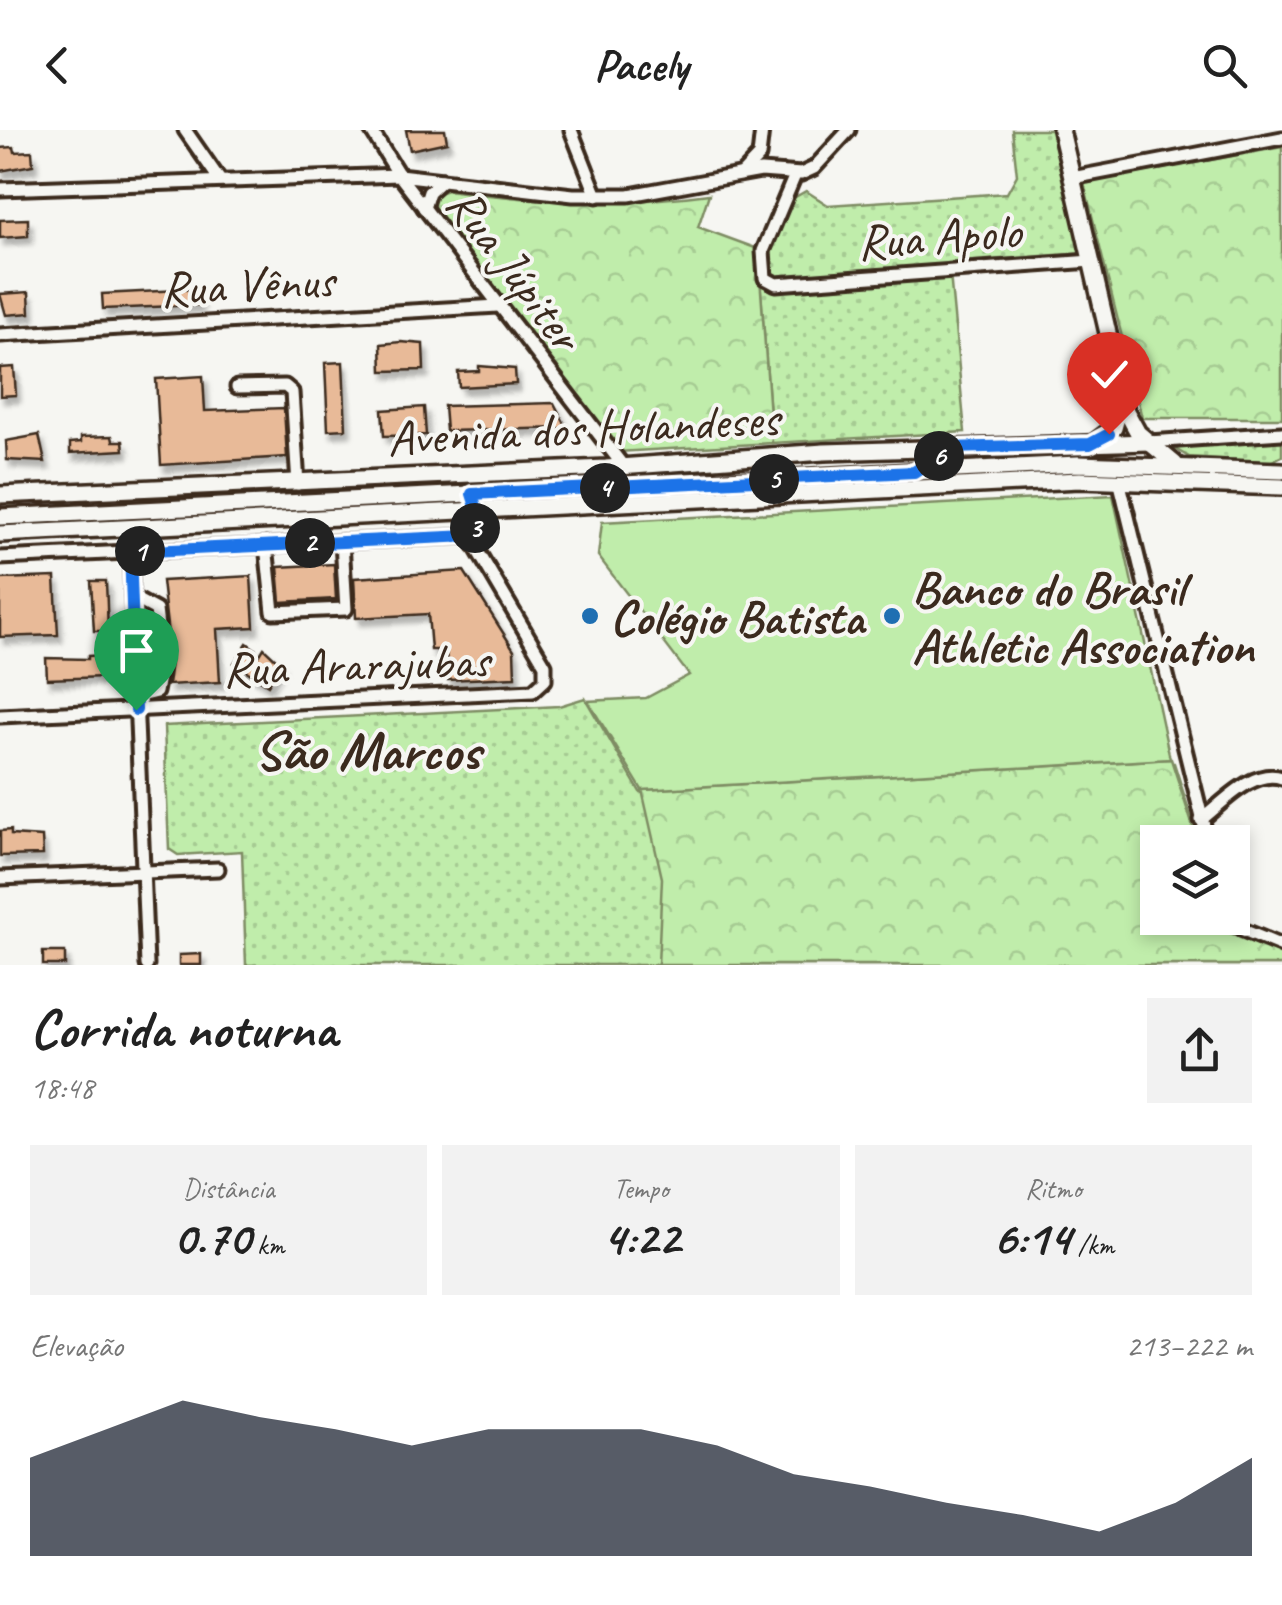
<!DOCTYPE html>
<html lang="pt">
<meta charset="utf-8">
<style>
:root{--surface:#fff;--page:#f2f2f2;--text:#222;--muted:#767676;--accent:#111827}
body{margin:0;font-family:Caveat,sans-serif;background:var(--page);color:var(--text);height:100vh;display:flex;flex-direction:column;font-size:38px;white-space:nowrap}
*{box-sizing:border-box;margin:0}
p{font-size:32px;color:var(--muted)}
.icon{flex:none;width:55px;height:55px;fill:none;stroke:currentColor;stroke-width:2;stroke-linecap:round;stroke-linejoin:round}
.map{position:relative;height:835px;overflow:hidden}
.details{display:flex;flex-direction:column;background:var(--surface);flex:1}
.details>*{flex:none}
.tools{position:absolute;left:1140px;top:695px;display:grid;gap:20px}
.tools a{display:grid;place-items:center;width:110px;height:110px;border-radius:0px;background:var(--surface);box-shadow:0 5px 15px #0003;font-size:50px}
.pin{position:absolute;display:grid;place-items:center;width:85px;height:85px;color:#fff;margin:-102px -42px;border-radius:50% 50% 50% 0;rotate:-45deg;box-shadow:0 0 10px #0007}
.pin .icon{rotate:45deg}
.km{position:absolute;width:50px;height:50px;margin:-25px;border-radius:50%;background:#222;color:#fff;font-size:28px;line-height:50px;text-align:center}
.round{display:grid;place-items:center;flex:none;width:105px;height:105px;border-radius:0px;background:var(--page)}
.overview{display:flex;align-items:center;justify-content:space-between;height:170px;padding:0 30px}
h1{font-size:55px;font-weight:700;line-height:75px}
.stats{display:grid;grid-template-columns:repeat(3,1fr);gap:15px;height:170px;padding:10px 30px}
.stats div{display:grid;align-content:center;border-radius:0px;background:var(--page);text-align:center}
.stats b{font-size:50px;font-weight:700}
.stats small{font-size:28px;font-weight:400}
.stats p{font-size:28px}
.chart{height:280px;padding:20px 30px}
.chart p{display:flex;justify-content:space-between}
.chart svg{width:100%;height:180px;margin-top:10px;fill:var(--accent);opacity:.7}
header{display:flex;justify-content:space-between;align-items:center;height:130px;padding:0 30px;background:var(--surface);font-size:45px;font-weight:700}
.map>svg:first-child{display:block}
.grass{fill:url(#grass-dots);stroke:#7e8c64;stroke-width:2.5}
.forest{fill:url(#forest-crowns);stroke:#7e8c64;stroke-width:2.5}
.pitch{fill:#c0edab;stroke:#7e8c64;stroke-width:2.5}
.building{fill:#e8ba98;stroke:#3b2a1e;stroke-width:2.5;filter:url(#shadow)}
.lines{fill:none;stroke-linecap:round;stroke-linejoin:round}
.minor-casing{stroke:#3b2a1e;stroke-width:19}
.major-casing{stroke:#3b2a1e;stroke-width:22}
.minor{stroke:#f6f6f2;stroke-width:11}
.major{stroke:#f6f6f2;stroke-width:15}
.route-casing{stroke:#fff;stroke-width:20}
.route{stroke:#1a73e8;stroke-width:12}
.poi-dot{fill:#1f6fb2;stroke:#f6f6f2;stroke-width:4}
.labels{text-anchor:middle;stroke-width:8;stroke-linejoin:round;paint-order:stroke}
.street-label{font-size:50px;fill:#3b2a1e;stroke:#f6f6f2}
.poi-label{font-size:50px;font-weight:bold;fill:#3b2a1e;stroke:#f6f6f2;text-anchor:start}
.quarter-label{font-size:55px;font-weight:bold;fill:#3b2a1e;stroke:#f6f6f2}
</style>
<header><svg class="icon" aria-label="back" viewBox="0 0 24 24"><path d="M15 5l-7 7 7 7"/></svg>Pacely<svg class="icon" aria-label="search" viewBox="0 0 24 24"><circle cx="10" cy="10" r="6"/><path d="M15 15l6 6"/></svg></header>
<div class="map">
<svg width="1282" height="835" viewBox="0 0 1282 835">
<defs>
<pattern id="grass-dots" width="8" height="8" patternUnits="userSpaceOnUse" patternTransform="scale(2.5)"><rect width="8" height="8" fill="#c0edab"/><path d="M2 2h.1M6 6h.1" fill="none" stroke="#a6cb93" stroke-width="1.8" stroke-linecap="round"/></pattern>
<pattern id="forest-crowns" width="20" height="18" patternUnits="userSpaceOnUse" patternTransform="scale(2.5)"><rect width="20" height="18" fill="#c0edab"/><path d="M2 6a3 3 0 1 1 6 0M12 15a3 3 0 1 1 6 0" fill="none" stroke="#a6cb93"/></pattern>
<filter id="shadow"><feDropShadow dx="4" dy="7" stdDeviation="2.5" flood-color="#0004"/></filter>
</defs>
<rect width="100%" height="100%" fill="#f6f6f2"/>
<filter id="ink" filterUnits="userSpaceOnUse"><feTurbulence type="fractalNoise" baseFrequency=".01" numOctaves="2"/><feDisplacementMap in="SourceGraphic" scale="20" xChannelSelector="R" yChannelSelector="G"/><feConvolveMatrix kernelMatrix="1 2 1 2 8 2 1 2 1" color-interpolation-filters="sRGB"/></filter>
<g filter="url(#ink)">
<g class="grass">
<path d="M1012,0H1055L1083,123L949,133L965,302L772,313L758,119L771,117L790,70L806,61L828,75L1007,63L1017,45Z"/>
<path d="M1282,310V326L1270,332L1189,327L1175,319L1179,314Z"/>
<path d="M585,568L640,662L1174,633L1199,712H1158V788H1224L1233,807L1282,835H246L242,721L178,725L169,719L164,596L559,576Z"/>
</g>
<g class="forest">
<path d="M1282,17V288H1142L1084,53Z"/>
<path d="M447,60C534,72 622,76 709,64L698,97L758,119L772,313L617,322L428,76L430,66Z"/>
<path d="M1171,629L1198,712H1158V788H1223L1230,803L1282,823V835H658L662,748L642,660Z"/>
</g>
<path class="pitch" d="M1113,365L1170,629L642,660L588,571L646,568L689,545L598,426L602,392Z"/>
<g class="building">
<path d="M406,0H445L447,12L410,20Z"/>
<path d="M14,17L15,22L32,21L33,35L0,41V18Z"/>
<path d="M28,89V106L0,108V90Z"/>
<path d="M199,159L200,175L103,179L102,164Z"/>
<path d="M29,162L30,183L6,185L0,164Z"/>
<path d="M401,212L423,214L424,240L382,241L381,214Z"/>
<path d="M343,232L346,299L328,300L325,233Z"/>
<path d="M479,236L515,239L516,254L459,257L458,242L479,241Z"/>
<path d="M14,237L16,265L0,266V238Z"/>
<path d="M203,246L205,281L284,278L287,327L161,335L156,249Z"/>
<path d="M554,273L567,298L446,301L444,276Z"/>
<path d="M424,277L426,305L384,306L382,280Z"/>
<path d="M39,305L45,332L7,330L6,311Z"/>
<path d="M112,306L113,311H123L124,320L70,323V313L81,312V307Z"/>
<path d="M334,434L336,469L281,472L278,437Z"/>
<path d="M464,441L514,520L515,547L448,550L446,520H431L428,484L356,488L354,448Z"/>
<path d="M251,446L254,497L217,499L220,552L168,555L171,531L162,451Z"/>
<path d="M55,447L58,505L0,507V449Z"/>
<path d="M91,451H106L108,501H94Z"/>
<path d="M247,513L255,519L256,531L264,518L281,534L268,555L234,533Z"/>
<path d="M104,525L105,547L47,549L46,528L88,529V526Z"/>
<path d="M11,700V705L42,707L43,725L0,726V701Z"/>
<rect x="43" y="822" width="22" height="13"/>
<path d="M201,824V835H179V825Z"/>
</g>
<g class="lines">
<defs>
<g id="minor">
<path d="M185,0L219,49"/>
<path d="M371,0L399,45L624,337"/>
<path d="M571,0L597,66"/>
<path d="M743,43L759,26L762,0"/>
<path d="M795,45L763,121L765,148L776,154L1092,131"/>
<path d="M1072,48L1282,8"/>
<path d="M0,59L399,45L573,65H629L761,41L801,44L814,38L849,0"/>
<path d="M424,78L429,62L442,50"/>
<path d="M0,205L498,176"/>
<path d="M237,257L285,256L292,262L298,354"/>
<path d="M1149,312L1282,303"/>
<path d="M1119,350L1208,712"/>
<path d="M129,397L147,835"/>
<path d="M266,415L273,482L346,479L342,412"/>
<path d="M0,428L469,406"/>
<path d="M132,467L156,480L162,532L156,562L136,567"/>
<path d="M0,586L533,561L545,550V535L469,406"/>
<path d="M1201,690C1223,673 1253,638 1282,648"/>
<path d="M0,748L218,739"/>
<path d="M1231,788L1243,800L1282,816"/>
</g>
<g id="major">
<path d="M1061,0L1126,281L1138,303L1175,334"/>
<path d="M1094,313L1114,298L1121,273"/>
<path d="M0,365L606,338L824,322L1149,312"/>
<path d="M0,387L1078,334L1282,341"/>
<path d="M0,404L1080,350L1282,357"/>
</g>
</defs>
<use href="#minor" class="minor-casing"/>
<use href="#major" class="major-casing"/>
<use href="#minor" class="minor"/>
<use href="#major" class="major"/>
</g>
</g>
<g class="lines" filter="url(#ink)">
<defs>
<path id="route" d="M136,580L130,422L469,406L480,389L472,364L914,342L950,318L1090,314L1109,304"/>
</defs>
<use href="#route" class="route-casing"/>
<use href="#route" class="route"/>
</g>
<g class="poi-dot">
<circle cx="590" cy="486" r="10"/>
<circle cx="892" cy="486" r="10"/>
</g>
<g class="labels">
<g class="street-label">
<text transform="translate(939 105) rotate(-4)" y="18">Rua Apolo</text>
<text transform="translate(516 138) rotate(53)" y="18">Rua Júpiter</text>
<text transform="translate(247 153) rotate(-3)" y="18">Rua Vênus</text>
<text transform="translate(583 297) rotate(-3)" y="18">Avenida dos Holandeses</text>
<text transform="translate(356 533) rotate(-2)" y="18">Rua Ararajubas</text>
</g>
<g class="poi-label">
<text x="912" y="475">Banco do Brasil<tspan x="912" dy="58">Athletic Association</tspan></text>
<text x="610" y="504">Colégio Batista</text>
</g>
<g class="quarter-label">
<text x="367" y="639">São Marcos</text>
</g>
</g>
</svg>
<div class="tools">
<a><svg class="icon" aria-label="layers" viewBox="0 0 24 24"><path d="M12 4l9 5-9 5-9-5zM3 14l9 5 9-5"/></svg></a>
</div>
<div class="pin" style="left:136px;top:580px;background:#1e9e55"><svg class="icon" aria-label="arrive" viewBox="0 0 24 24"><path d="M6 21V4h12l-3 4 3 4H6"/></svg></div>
<div class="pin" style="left:1109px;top:304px;background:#d93025"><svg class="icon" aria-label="check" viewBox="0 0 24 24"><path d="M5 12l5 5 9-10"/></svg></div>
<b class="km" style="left:140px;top:421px">1</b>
<b class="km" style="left:310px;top:413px">2</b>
<b class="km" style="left:475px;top:398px">3</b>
<b class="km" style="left:605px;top:358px">4</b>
<b class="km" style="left:774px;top:349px">5</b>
<b class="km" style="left:939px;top:326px">6</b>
</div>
<section class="details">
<div class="overview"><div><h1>Corrida noturna</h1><p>18:48</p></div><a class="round"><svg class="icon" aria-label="share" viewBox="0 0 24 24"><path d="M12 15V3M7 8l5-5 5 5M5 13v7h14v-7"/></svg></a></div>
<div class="stats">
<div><p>Distância</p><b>0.70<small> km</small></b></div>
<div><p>Tempo</p><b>4:22</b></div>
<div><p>Ritmo</p><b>6:14<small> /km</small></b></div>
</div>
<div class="chart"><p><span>Elevação</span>213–222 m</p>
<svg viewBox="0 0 160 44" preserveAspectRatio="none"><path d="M0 44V20L10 13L20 6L30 10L40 13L50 17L60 13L70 13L80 13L90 17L100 24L110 27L120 31L130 34L140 38L150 31L160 20V44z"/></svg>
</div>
</section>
